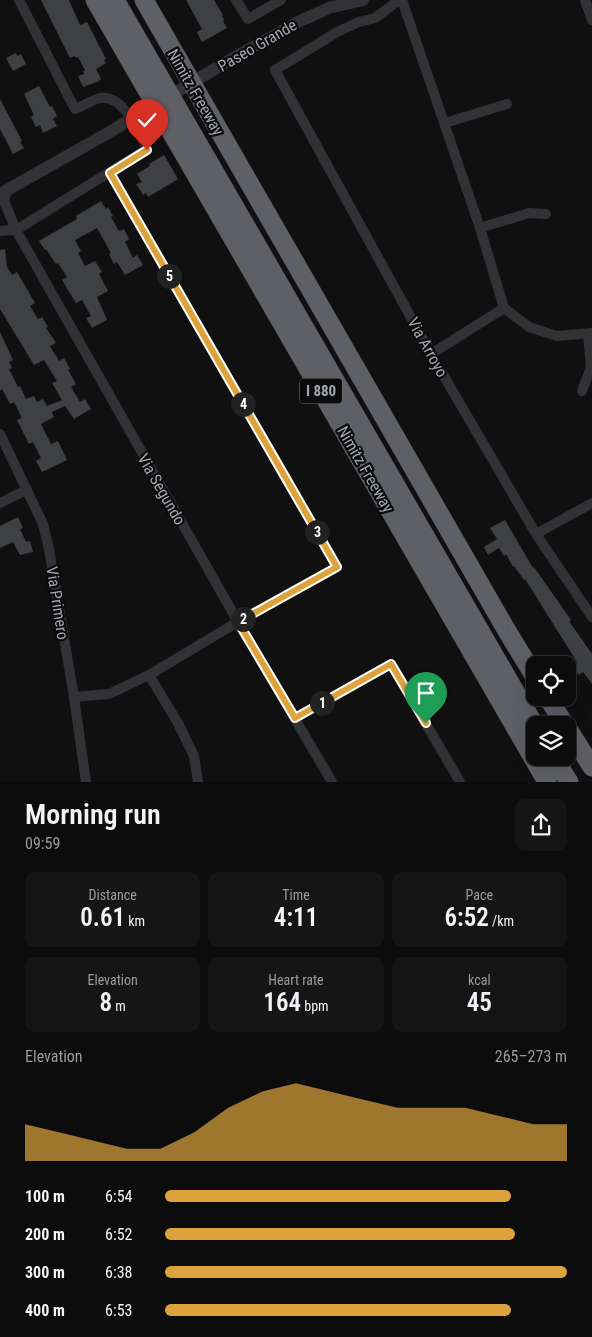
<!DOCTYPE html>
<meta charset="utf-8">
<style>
:root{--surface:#0c0c0d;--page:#151516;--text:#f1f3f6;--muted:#9a9b9d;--line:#2c2c2e;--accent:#dca33d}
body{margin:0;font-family:"Roboto Condensed",sans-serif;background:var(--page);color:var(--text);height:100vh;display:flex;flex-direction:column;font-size:19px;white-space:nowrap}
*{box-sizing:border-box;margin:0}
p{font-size:16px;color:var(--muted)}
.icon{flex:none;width:28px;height:28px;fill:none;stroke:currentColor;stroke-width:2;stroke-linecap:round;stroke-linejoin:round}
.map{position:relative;height:782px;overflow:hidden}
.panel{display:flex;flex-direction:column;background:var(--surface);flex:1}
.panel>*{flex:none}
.fabs{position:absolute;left:526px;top:656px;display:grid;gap:10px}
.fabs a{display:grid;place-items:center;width:50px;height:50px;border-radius:10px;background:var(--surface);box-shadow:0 5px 20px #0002,0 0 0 1px var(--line);font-size:25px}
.pin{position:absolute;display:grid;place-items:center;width:42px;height:42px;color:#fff;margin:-51px -21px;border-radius:50% 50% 50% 0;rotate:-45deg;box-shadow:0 0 5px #0007}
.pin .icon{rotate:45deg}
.km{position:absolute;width:25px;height:25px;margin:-12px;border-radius:50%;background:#222;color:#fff;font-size:14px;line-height:25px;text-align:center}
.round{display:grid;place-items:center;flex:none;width:52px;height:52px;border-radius:10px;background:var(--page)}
.headline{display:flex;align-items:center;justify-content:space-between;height:85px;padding:0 25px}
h1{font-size:28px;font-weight:600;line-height:38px}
.metrics{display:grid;grid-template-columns:repeat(3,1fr);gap:8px;height:85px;padding:5px 25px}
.metrics div{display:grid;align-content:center;border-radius:10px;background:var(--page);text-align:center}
.metrics b{font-size:25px;font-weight:600}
.metrics small{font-size:14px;font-weight:400}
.metrics p{font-size:14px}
.chart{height:140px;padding:10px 25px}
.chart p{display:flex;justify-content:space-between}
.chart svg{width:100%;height:90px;margin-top:5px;fill:var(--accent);opacity:.7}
ul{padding:0 25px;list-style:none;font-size:16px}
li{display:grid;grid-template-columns:80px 60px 1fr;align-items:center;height:38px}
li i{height:12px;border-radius:6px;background:var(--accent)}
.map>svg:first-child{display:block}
.building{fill:#3f4044}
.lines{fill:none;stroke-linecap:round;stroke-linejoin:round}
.minor{stroke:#313236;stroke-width:10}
.tertiary{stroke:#313236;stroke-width:12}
.motorway{stroke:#5e6066;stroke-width:19}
.route-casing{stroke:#fff;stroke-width:10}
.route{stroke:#dca33d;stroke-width:6}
.labels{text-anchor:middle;stroke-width:4.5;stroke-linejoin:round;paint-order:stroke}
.shield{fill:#0b0b0c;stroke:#75787f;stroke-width:1}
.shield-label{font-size:15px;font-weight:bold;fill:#a3a7b0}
.street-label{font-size:16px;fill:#a3a7b0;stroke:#0b0b0c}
</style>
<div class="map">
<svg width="592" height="782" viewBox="0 0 592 782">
<rect width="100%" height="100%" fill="#101011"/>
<g class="building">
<path d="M41,0H69L80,25L87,22L106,59L104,60L106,63L96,69L101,79L97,82L83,87L78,76L84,74L83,72L85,70L78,57L76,58L75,56L70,58Z"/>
<path d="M186,0H214L223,15L222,16L224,20L223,21L227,28L202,42L197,32L202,29Z"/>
<path d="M16,53L17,56L21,54L26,64L13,71L6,58Z"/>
<path d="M39,86L50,107L52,106L57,116L53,119L57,126L43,133L40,125L36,127L31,117L34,115L24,94Z"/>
<path d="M0,99L22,141L20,142L24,148L13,154L0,129Z"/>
<path d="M164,155L178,179L148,197L146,193L143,195L136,184L142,182L137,174L150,166L149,164Z"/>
<path d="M101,201L106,209L108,207L113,216L111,217L119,231L124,229L129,239L125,242L133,258L137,255L143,265L125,275L117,262L114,264L109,254L111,253L97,228L75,240L81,251L78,253L85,266L95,261L102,272L99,274L108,291L97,297L107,320L92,328L86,318L91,316L82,300L76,303L62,280L67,277L58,263L56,264L46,249L45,250L39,241L77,219L76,216Z"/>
<path d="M5,249L7,267L12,275L17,272L35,303L30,306L38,319L42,317L48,327L46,328L56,343L50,346L59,361L64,358L70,369L68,370L76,384L71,387L80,402L85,399L91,409L74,419L65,406L52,412L54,417L41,424L51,444L58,441L67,460L42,472L36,461L41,458L33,442L29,444L17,420L22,418L14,402L10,404L2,389L0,390V332L13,360L9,362L12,368L9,369L18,387L20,386L26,399L34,396L37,402L43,399L47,406L62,400L52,383L57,381L44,360L34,365L0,309V250Z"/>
<path d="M18,517L23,528L20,529L26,542L30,541L33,552L20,555L13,542L0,548V526Z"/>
<path d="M505,520L533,568L534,567L571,620L569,621L592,654V684L583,672L579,675L572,666L577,662L525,579L524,580L514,566L513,567L506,554L504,556L499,548L488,555L484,547L497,539L490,528Z"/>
</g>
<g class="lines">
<g class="minor">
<path d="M236,0L248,19L281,0"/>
<path d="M399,0L375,18L359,22L339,31L275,70L431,354L536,534L592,617"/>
<path d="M402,0L480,228L504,308"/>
<path d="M585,0L592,20"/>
<path d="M445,123L507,104"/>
<path d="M7,191L4,201L16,230L238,622L332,782"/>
<path d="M480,228L529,213L546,214"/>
<path d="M0,231L16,230L147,149C138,132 124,94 100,98C92,100 83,106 75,109L19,0"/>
<path d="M431,354L504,308L529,327L557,336L592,333"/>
<path d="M582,391L591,367L588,334"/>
<path d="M0,434L43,524L49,549L74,697L86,782"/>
<path d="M0,503L26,490"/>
<path d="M536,534L592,503"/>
<path d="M149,675L178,723L194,756L198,782"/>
<path d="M74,697L109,694L149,675L246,617L337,567L110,173"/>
<path d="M295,718L391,664L460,782"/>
</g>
<path class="tertiary" d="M0,194L108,133L228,61L300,21L329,8L363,0"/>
<g class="motorway">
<path d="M95,0L547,782"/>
<path d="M115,0L535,726"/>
<path d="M144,0L507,631L535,677"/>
<path d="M548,698L565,725"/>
<path d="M568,729L592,767"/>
<path d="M554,758L569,782"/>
</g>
</g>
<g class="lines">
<defs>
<path id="route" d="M147,150L110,173L337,567L238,622L295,718L391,664L426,723"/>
</defs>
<use href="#route" class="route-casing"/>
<use href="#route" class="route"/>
</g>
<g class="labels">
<rect class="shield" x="300" y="378.5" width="42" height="25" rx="4"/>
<g class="shield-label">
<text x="321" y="396">I 880</text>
</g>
<g class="street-label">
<text transform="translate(257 45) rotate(-30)" y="6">Paseo Grande</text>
<text transform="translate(196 92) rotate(60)" y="6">Nimitz Freeway</text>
<text transform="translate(428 347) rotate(61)" y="6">Via Arroyo</text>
<text transform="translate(366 469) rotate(60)" y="6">Nimitz Freeway</text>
<text transform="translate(162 489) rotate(60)" y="6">Via Segundo</text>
<text transform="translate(58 603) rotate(81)" y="6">Via Primero</text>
</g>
</g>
</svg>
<div class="fabs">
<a><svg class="icon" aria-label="locate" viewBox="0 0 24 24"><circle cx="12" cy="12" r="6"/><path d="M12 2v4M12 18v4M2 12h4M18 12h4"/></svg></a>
<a><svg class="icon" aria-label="layers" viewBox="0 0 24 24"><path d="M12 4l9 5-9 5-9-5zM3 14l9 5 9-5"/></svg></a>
</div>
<div class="pin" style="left:426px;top:723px;background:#1e9e55"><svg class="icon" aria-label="arrive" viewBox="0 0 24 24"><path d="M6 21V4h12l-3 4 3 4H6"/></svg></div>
<div class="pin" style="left:147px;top:150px;background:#d93025"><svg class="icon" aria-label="check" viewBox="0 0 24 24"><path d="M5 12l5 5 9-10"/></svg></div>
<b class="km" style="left:322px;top:703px">1</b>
<b class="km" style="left:243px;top:619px">2</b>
<b class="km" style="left:317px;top:532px">3</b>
<b class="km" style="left:243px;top:404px">4</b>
<b class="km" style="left:169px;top:276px">5</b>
</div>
<section class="panel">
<div class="headline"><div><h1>Morning run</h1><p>09:59</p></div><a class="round"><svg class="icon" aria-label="share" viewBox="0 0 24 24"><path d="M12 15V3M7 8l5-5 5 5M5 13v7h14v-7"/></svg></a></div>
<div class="metrics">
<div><p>Distance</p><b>0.61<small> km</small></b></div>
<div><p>Time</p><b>4:11</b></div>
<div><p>Pace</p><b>6:52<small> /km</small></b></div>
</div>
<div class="metrics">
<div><p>Elevation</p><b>8<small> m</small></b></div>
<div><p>Heart rate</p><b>164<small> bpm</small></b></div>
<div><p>kcal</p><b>45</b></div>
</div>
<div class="chart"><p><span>Elevation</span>265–273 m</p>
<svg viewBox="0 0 160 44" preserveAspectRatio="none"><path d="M0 44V26L10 30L20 34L30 38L40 38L50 30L60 18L70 10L80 6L90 10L100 14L110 18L120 18L130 18L140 22L150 26L160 26V44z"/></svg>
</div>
<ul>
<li><b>100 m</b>6:54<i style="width:86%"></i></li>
<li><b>200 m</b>6:52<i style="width:87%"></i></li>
<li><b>300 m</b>6:38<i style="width:100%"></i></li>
<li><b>400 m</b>6:53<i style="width:86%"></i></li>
</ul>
</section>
